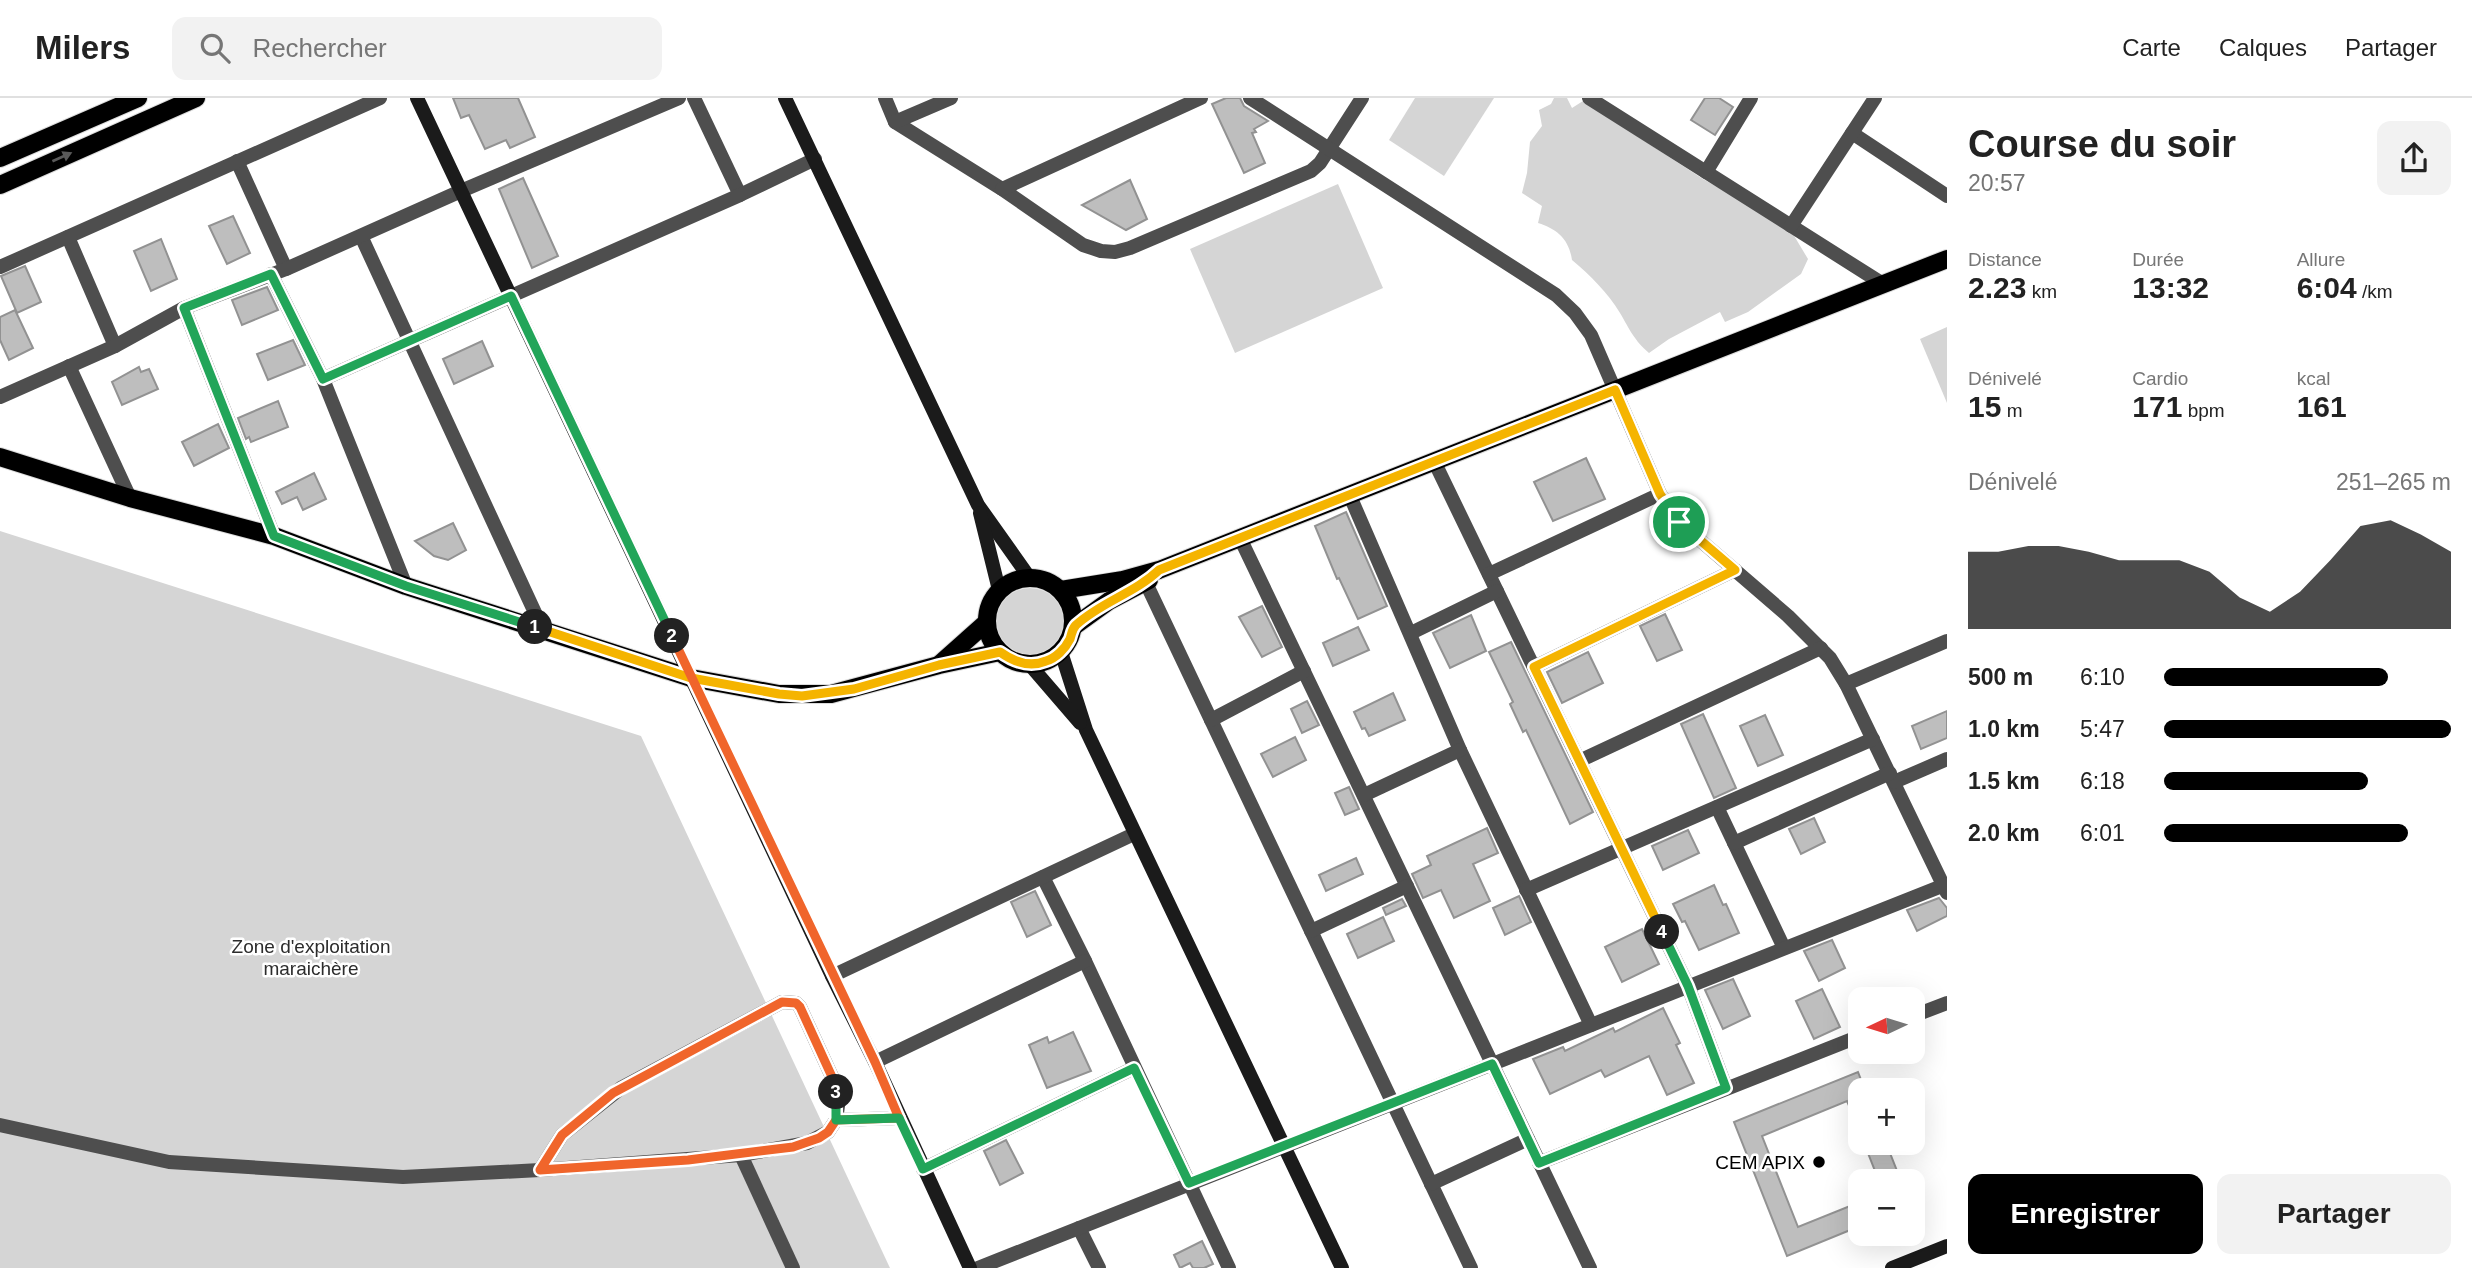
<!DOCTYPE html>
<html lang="fr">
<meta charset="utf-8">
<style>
:root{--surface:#fff;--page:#f2f2f2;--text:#222;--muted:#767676;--line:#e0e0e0;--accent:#000}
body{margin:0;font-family:Helvetica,sans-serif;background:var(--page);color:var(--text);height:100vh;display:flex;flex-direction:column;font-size:26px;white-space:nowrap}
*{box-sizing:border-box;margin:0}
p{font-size:23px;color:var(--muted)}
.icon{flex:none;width:38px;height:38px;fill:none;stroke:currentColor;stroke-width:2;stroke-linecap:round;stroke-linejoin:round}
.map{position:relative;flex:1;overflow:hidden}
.drawer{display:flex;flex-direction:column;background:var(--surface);width:525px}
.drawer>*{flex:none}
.needle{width:46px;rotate:266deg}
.fabs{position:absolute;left:1848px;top:889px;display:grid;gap:14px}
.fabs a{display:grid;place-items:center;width:77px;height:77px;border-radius:14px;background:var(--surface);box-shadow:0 7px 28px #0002;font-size:35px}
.pin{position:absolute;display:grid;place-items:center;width:60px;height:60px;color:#fff;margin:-30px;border:4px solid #fff;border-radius:50%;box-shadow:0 2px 7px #0007}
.km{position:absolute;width:35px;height:35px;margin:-18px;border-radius:50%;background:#222;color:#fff;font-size:19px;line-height:35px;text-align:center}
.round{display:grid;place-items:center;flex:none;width:74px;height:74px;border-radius:14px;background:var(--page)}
.head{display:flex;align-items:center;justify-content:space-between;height:119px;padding:0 21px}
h1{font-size:38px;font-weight:700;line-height:52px}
.figures{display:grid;grid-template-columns:repeat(3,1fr);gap:10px;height:119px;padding:7px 21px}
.figures div{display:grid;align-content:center}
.figures b{font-size:30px;font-weight:700}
.figures small{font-size:19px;font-weight:400}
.figures p{font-size:19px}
.chart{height:196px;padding:14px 21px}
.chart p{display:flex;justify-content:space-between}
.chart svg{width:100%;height:126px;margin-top:7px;fill:var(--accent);opacity:.7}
.button{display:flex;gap:14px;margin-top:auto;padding:14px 21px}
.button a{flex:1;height:80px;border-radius:14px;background:var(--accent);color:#fff;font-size:28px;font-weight:700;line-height:80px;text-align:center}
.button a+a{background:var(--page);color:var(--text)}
ul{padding:0 21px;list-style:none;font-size:23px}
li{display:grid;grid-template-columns:112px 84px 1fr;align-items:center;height:52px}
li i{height:18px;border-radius:9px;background:var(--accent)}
header{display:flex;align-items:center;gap:42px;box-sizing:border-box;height:98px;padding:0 35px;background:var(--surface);border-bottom:2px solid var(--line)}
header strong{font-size:33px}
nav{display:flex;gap:38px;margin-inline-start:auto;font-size:24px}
.search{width:490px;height:63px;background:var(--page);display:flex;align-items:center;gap:18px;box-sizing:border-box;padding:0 24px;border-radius:14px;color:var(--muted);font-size:26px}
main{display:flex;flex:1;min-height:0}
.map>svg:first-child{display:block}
.green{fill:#d5d5d5}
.building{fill:#bebebe;stroke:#929292;stroke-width:2}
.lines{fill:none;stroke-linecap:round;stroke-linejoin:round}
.primary-casing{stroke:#dbdbdb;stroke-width:20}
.street{stroke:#4e4e4e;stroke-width:14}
.secondary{stroke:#1b1b1b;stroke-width:14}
.primary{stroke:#000;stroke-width:18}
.oneway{fill:#595959}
.split-1-casing{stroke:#fff;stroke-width:14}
.split-2-casing{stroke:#fff;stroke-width:14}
.split-3-casing{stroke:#fff;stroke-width:14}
.split-4-casing{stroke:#fff;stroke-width:14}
.split-5-casing{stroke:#fff;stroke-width:14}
.split-1{stroke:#f5b400;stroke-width:9}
.split-2{stroke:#22a559;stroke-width:9}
.split-3{stroke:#f0652b;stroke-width:9}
.split-4{stroke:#22a559;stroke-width:9}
.split-5{stroke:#f5b400;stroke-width:9}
.poi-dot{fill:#000;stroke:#fff;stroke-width:2.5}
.labels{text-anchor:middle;stroke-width:5;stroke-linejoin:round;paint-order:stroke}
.park-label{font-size:19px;fill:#2c2c2c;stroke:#fff}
.poi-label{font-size:19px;fill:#000;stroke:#fff;text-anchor:end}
</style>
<header>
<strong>Milers</strong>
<div class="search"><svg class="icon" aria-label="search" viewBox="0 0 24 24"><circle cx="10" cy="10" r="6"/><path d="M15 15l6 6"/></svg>Rechercher</div>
<nav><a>Carte</a><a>Calques</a><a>Partager</a></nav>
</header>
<main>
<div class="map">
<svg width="1947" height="1170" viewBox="0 0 1947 1170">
<rect width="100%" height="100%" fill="#fff"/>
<g class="green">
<path d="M1415,0H1494L1444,78L1389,42Z"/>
<path d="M1554,0H1567L1572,10L1583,3L1703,81L1770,119L1793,136L1808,161L1801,176L1748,214L1725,224L1720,214L1669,241L1649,255C1634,242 1630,232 1620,215C1607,194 1591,178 1572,162C1569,141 1557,131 1538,125L1542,108L1522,95L1527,75L1530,44L1542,28L1539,12L1551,6Z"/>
<path d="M1338,86L1383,190L1235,255L1190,151Z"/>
<path d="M1947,229V305L1920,241Z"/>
<path d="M0,433L641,638L890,1170H0Z"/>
<circle cx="1030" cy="524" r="34"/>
</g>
<g class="building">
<path d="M453,0H518L535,39L510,50L506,42L485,51L469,17L461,20Z"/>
<path d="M1226,0H1240L1244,8L1268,23L1254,31L1256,34L1252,35L1265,65L1244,75L1212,6Z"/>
<path d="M1705,0H1719L1733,9L1715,37L1691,22Z"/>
<path d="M523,80L558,158L532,170L499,91Z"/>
<path d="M1130,82L1147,121L1126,132L1082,107Z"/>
<path d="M233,118L250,155L227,166L209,128Z"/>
<path d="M161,141L177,181L151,193L134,153Z"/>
<path d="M25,168L41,204L17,215L1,178Z"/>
<path d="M267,189L278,212L242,227L232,202Z"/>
<path d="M15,212L33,250L9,262L0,242V219Z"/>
<path d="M293,242L305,267L268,282L257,256Z"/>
<path d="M482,243L493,268L454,286L443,261Z"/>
<path d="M139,269L141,274L149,271L158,291L122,307L112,284Z"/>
<path d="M278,303L288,329L251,344L249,339L246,341L238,320Z"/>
<path d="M218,326L229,350L194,368L182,344Z"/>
<path d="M1586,360L1605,401L1553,423L1534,384Z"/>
<path d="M314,375L326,401L303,412L297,399L282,406L276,394Z"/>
<path d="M1346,414L1387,508L1358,521L1339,480L1337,481L1315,428Z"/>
<path d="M453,425L466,452L448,462L434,458L415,443Z"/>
<path d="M1262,508L1282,549L1262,559L1239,519Z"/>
<path d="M1665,516L1682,552L1657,563L1640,528Z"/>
<path d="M1471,517L1486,553L1450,570L1433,535Z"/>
<path d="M1358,529L1369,552L1333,568L1323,545Z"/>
<path d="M1511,544L1593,714L1570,726L1526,632L1523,634L1510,606L1513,604L1489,554Z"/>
<path d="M1588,554L1603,585L1562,605L1547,574Z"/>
<path d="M1393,595L1405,622L1369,638L1365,630L1362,631L1354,614Z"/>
<path d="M1307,603L1319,627L1302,635L1291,611Z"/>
<path d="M1947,613V640L1921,651L1912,628Z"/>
<path d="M1703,616L1736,690L1714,700L1681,626Z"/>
<path d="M1765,617L1783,657L1758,668L1740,628Z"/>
<path d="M1295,639L1306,662L1273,679L1261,656Z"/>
<path d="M1349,689L1359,711L1345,717L1335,695Z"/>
<path d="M1814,720L1825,744L1801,756L1789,731Z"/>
<path d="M1487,730L1498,755L1473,766L1490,803L1454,820L1441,792L1423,800L1412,776L1431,767L1427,758Z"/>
<path d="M1688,732L1699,755L1663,772L1652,748Z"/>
<path d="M1356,760L1363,776L1326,793L1319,777Z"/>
<path d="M1714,787L1723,807L1726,806L1739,835L1699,852L1685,823L1682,824L1673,806Z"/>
<path d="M1035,793L1051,827L1027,839L1011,804Z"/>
<path d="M1519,798L1531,824L1505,837L1493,810Z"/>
<path d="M1939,800L1947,810V818L1917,833L1907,812Z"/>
<path d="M1402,801L1406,808L1386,817L1383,810Z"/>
<path d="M1383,819L1394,843L1358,860L1347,836Z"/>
<path d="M1642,831L1659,866L1622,884L1605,849Z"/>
<path d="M1832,842L1845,870L1819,883L1804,853Z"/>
<path d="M1733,881L1750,918L1723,931L1705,892Z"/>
<path d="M1822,891L1840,929L1814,941L1796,903Z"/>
<path d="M1663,910L1680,945L1676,947L1694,985L1667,997L1649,958L1605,979L1601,972L1550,996L1533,961L1563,949L1565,953L1613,930L1615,934Z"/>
<path d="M1073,934L1091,973L1047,990L1029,947L1047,939L1049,945Z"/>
<path d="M1858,974L1865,992H1860V1033L1847,1003L1762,1038L1798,1129L1860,1104V1128L1787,1158L1734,1024Z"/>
<path d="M1006,1042L1023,1075L1000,1087L984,1053Z"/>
<path d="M1864,1045H1886L1901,1083H1879Z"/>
<path d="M1202,1143L1213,1166L1204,1170H1193L1190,1165L1180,1170L1174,1157Z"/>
</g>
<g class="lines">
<defs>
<g id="primary">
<path d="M0,60L138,0"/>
<path d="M0,87L196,0"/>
<path d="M0,359L130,400L274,438L406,488L691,580L779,596H831L939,567L1000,554"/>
<circle cx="1030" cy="523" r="43"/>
<path d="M1061,492L1123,482L1159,472L1947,161"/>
<path d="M1073,529L1109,503L1149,482"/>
<path d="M941,565L987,524"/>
</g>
</defs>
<use href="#primary" class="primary-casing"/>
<g class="street">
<path d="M694,0L740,97"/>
<path d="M885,0L895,24L1002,91L1083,147L1101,153L1115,154L1130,150L1311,73L1320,65L1362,0"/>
<path d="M1250,0L1556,197L1575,215L1591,237L1660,396L1679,424L1788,518L1830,560L1846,586L1947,795"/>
<path d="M1589,0L1883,186"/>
<path d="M895,24L951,0"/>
<path d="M1852,35L1947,98"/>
<path d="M237,63L286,171"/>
<path d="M1706,74L1751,0"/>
<path d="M1002,91L1201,0"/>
<path d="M1791,128L1875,0"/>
<path d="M361,138L543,532"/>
<path d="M68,139L115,248"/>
<path d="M0,169L380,0"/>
<path d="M271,176L323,281L406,488"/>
<path d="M184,210L274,438"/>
<path d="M69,268L130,400"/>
<path d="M323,281L740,97L815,61"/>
<path d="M0,299L115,248L184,210L286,171L461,93L679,0"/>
<path d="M1434,363L1688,888L1726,990"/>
<path d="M1350,398L1460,652L1591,927"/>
<path d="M1240,440L1590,1170"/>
<path d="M1489,476L1660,396"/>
<path d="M1146,485L1471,1170"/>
<path d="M1411,535L1497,493"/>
<path d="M1534,569L1735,472"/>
<path d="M1846,586L1947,543"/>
<path d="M1211,622L1304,573"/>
<path d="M1579,663L1821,550"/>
<path d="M1894,684L1947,661"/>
<path d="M1364,697L1460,652"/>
<path d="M1717,709L1784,850"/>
<path d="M1734,745L1890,675"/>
<path d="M1043,779L1085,863L1229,1170"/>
<path d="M1526,792L1873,641"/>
<path d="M1311,833L1407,788"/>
<path d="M832,878L1134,736"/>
<path d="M1913,918L1947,905"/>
<path d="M875,964L1085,863"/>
<path d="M836,1022L899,1020"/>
<path d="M0,1027L169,1064L403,1079L540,1072L741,1057L807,1045L828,1034L836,1022L838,1008L833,981L800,909L796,905L782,904L621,990L562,1037L540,1072"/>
<path d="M741,1057L793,1170"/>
<path d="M1539,1065L1860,938"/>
<path d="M923,1071L1134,970"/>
<path d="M1431,1086L1528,1041"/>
<path d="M1079,1130L1099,1170"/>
<path d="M978,1170L1947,786"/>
</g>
<g class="secondary">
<path d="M417,0L832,878L875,964L970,1170"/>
<path d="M785,0L978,407L1029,479"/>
<path d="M980,415L999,492"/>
<path d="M1061,554L1086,632L1342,1170"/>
<path d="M1030,567L1080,625"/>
<path d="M1892,1170L1947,1148"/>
</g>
<use href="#primary" class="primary"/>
</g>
<defs><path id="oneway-solid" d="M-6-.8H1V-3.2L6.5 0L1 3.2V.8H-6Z" transform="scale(1.75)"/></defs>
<use class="oneway" href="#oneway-solid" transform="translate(62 59) rotate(-24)"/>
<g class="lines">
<defs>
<path id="split-1" d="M535,529L691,580L779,596L802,598L854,591L939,567L1000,554C1014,564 1029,570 1046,563C1056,560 1065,551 1070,541C1072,535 1072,531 1076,527C1101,504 1135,495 1159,472L1615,292L1660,396L1679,424"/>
<path id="split-2" d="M535,529L406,488L274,438L184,210L271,176L323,281L511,198L672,538"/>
<path id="split-3" d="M672,538L875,964L899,1020L836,1022L828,1034L819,1040L793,1049L688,1062L540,1072L562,1037L613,995L782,904L796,905L800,909L833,981L836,994"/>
<path id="split-4" d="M836,994V1022L899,1020L923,1071L1134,970L1189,1085L1492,966L1539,1065L1726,990L1688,888L1662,834"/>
<path id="split-5" d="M1662,834L1534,569L1735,472L1679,424"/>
</defs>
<use href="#split-1" class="split-1-casing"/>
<use href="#split-2" class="split-2-casing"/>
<use href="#split-3" class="split-3-casing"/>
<use href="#split-4" class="split-4-casing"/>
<use href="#split-5" class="split-5-casing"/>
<use href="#split-1" class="split-1"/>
<use href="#split-2" class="split-2"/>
<use href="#split-3" class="split-3"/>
<use href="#split-4" class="split-4"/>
<use href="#split-5" class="split-5"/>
</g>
<circle class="poi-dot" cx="1819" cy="1064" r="7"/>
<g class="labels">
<g class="park-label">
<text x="311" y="855">Zone d'exploitation<tspan x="311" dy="22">maraichère</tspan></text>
</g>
<g class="poi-label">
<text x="1805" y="1071">CEM APIX</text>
</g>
</g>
</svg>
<div class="fabs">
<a><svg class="needle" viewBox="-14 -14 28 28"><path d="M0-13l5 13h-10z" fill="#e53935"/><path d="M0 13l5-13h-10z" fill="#767676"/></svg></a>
<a>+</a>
<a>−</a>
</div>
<div class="pin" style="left:1679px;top:424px;background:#1e9e55"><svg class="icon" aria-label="arrive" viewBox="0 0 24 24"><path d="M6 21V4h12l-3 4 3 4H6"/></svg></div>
<b class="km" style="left:535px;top:529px">1</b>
<b class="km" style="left:672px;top:538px">2</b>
<b class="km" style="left:836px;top:994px">3</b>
<b class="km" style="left:1662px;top:834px">4</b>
</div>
<section class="drawer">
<div class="head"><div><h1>Course du soir</h1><p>20:57</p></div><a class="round"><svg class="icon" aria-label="share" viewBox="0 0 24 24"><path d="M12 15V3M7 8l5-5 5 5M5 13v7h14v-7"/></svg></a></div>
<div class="figures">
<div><p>Distance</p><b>2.23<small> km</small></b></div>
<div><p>Durée</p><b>13:32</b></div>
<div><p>Allure</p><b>6:04<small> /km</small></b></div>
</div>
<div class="figures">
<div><p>Dénivelé</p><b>15<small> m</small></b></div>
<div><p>Cardio</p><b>171<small> bpm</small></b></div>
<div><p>kcal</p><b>161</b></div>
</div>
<div class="chart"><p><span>Dénivelé</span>251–265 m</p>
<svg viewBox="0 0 160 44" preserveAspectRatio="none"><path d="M0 44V17L10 17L20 15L30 15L40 17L50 20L60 20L70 20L80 24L90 33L100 38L110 31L120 20L130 8L140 6L150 11L160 17V44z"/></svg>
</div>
<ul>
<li><b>500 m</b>6:10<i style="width:78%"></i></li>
<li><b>1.0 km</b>5:47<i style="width:100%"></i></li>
<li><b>1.5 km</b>6:18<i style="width:71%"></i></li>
<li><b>2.0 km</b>6:01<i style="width:85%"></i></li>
</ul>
<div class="button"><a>Enregistrer</a><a>Partager</a></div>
</section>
</main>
